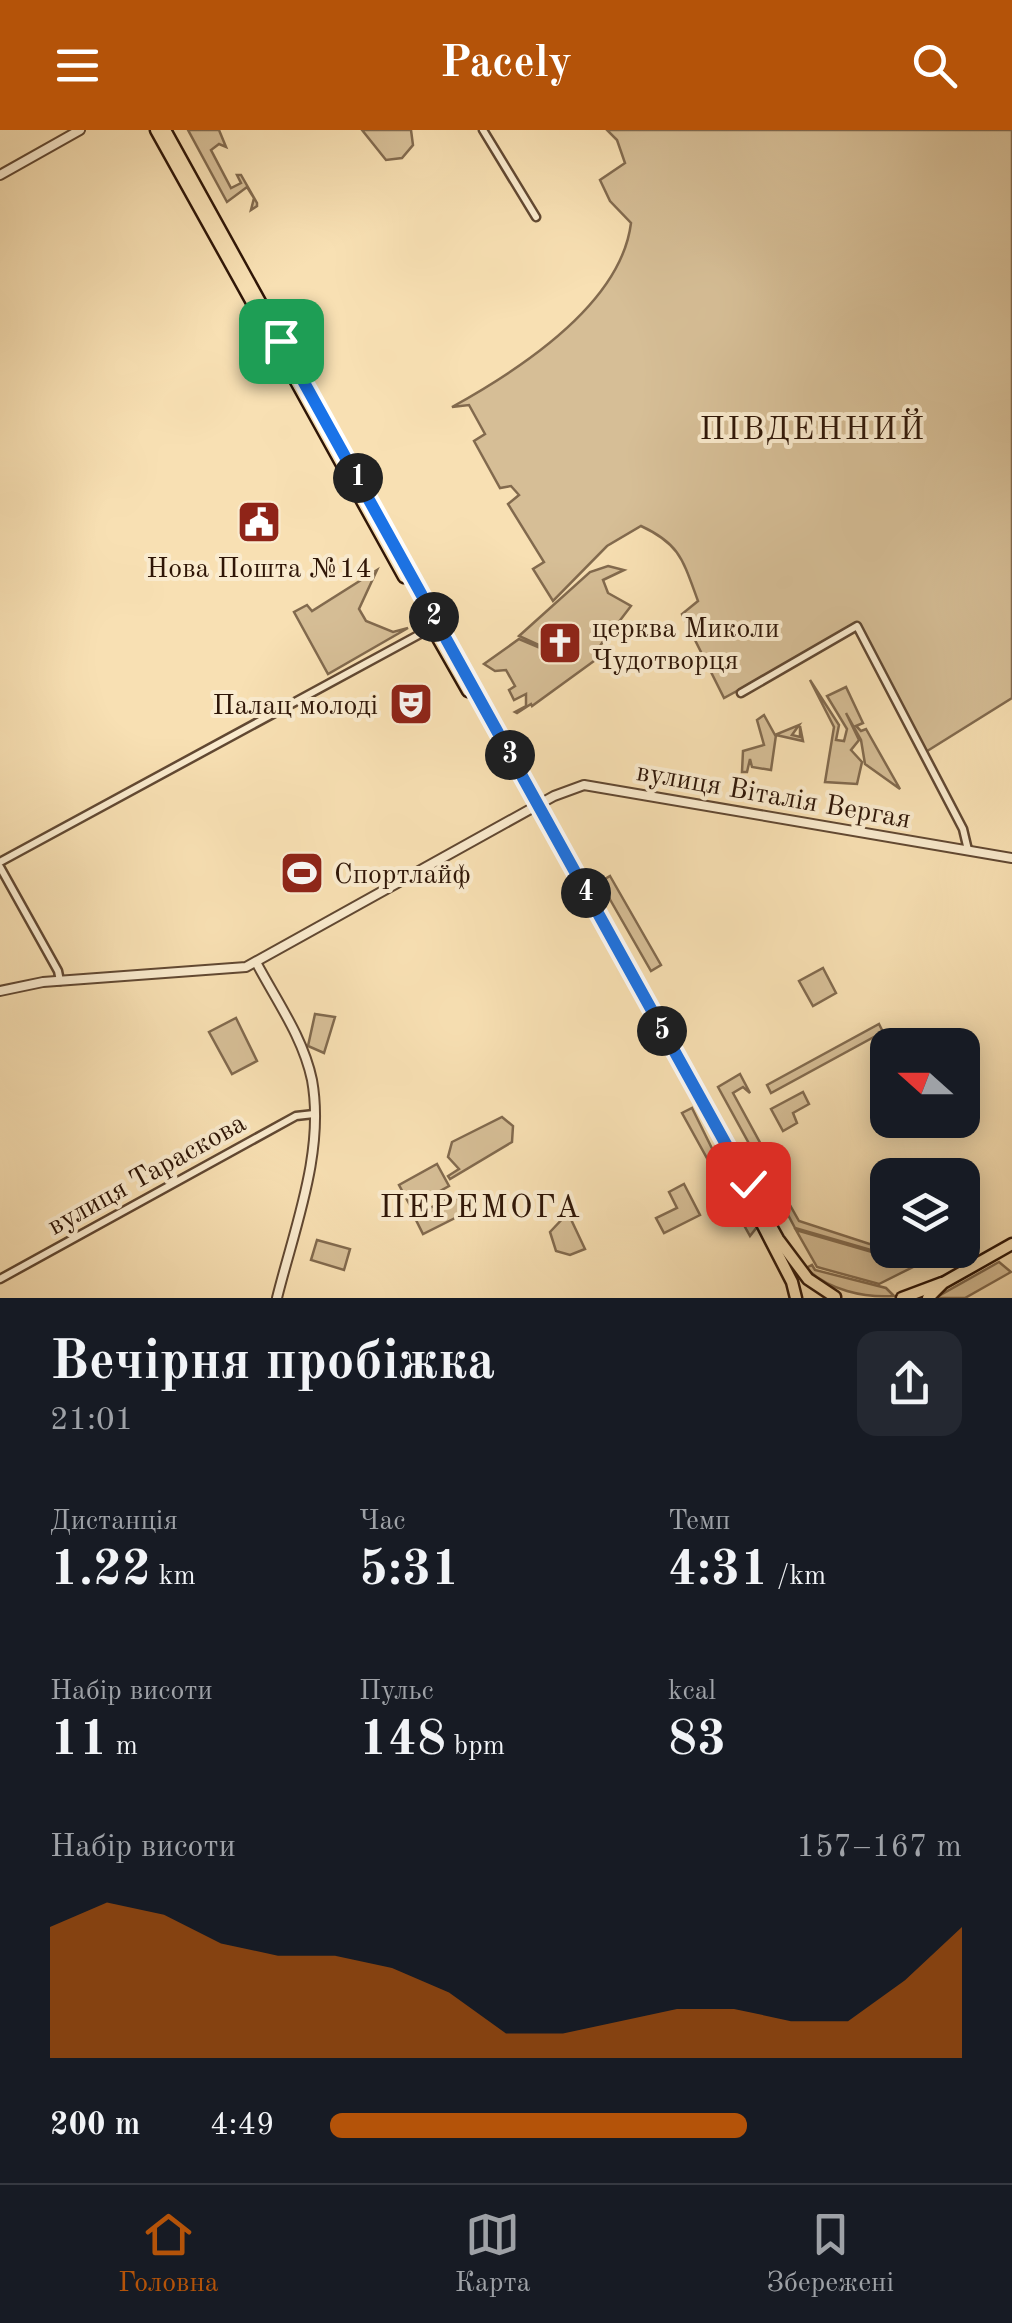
<!DOCTYPE html>
<html lang="uk">
<meta charset="utf-8">
<style>
:root{--surface:#171b24;--page:#242831;--text:#f1f3f6;--muted:#9ea1a6;--line:#363941;--accent:#b45309}
body{margin:0;font-family:"Old Standard TT",serif;background:var(--page);color:var(--text);height:100vh;display:flex;flex-direction:column;font-size:38px;white-space:nowrap}
*{box-sizing:border-box;margin:0}
p{font-size:32px;color:var(--muted)}
.icon{flex:none;width:55px;height:55px;fill:none;stroke:currentColor;stroke-width:2;stroke-linecap:round;stroke-linejoin:round}
.map{position:relative;height:1168px;overflow:hidden}
.drawer{display:flex;flex-direction:column;background:var(--surface);flex:1}
.drawer>*{flex:none}
.needle{width:65px;rotate:291deg}
.fabs{position:absolute;left:870px;top:898px;display:grid;gap:20px}
.fabs a{display:grid;place-items:center;width:110px;height:110px;border-radius:20px;background:var(--surface);box-shadow:0 5px 25px #0003;font-size:50px}
.pin{position:absolute;display:grid;place-items:center;width:85px;height:85px;color:#fff;margin:-42px;border-radius:20px;box-shadow:0 5px 15px #0006}
.km{position:absolute;width:50px;height:50px;margin:-25px;border-radius:50%;background:#222;color:#fff;font-size:28px;line-height:50px;text-align:center}
.round{display:grid;place-items:center;flex:none;width:105px;height:105px;border-radius:20px;background:var(--page)}
.headline{display:flex;align-items:center;justify-content:space-between;height:170px;padding:0 50px}
h1{font-size:55px;font-weight:800;line-height:75px}
.metrics{display:grid;grid-template-columns:repeat(3,1fr);gap:15px;height:170px;padding:10px 50px}
.metrics div{display:grid;align-content:center}
.metrics b{font-size:50px;font-weight:800}
.metrics small{font-size:28px;font-weight:400}
.metrics p{font-size:28px}
.chart{height:280px;padding:20px 50px}
.chart p{display:flex;justify-content:space-between}
.chart svg{width:100%;height:180px;margin-top:10px;fill:var(--accent);opacity:.7}
ul{padding:0 50px;list-style:none;font-size:32px}
li{display:grid;grid-template-columns:160px 120px 1fr;align-items:center;height:75px}
li i{height:25px;border-radius:12px;background:var(--accent)}
header{display:flex;justify-content:space-between;align-items:center;height:130px;padding:0 50px;background:var(--accent);color:#fff;font-size:45px;font-weight:800}
.menu{display:flex;justify-content:space-around;align-items:center;height:140px;border-top:2px solid var(--line);background:var(--surface);font-size:28px;color:var(--muted)}
.menu a{display:grid;justify-items:center;gap:5px}
.menu .current{color:var(--accent)}
.map>svg:first-child{display:block}
.green{fill:#d6be96;stroke:#826a4e;stroke-width:2.5}
.lines{fill:none;stroke-linecap:round;stroke-linejoin:round}
.minor-casing{stroke:#614832;stroke-width:11}
.tertiary-casing{stroke:#614832;stroke-width:12}
.primary-casing{stroke:#2f1607;stroke-width:15}
.minor{stroke:#faebce;stroke-width:6}
.tertiary{stroke:#faebce;stroke-width:8}
.primary{stroke:#f8e0b3;stroke-width:10}
.route-casing{stroke:#fff;stroke-width:20}
.route{stroke:#1a73e8;stroke-width:12}
.labels{text-anchor:middle;stroke-width:8;stroke-linejoin:round;paint-order:stroke}
.poi-label{font-size:28px;fill:#2f1607;stroke:#faebce;text-anchor:start}
.street-label{font-size:28px;fill:#2f1607;stroke:#faebce}
.quarter-label{font-size:32px;letter-spacing:2.5px;fill:#2f1607;stroke:#faebce}
</style>
<header><svg class="icon" aria-label="menu" viewBox="0 0 24 24"><path d="M4 6h16M4 12h16M4 18h16"/></svg>Pacely<svg class="icon" aria-label="search" viewBox="0 0 24 24"><circle cx="10" cy="10" r="6"/><path d="M15 15l6 6"/></svg></header>
<div class="map">
<svg width="1012" height="1168" viewBox="0 0 1012 1168">
<rect width="100%" height="100%" fill="#f8e0b3"/>
<filter id="stains"><feTurbulence type="fractalNoise" baseFrequency=".002" numOctaves="4"/><feColorMatrix values="0 0 0 0 .2 0 0 0 0 .09 0 0 0 0 .02 0 0 0 .5 -.17"/></filter>
<radialGradient id="worn" r=".72"><stop offset=".6" stop-color="#630" stop-opacity="0"/><stop offset="1" stop-color="#630" stop-opacity=".3"/></radialGradient>
<g class="green">
<path d="M188,0H219L226,17L219,14L211,20L231,58L241,53L237,45H241L257,73V76L251,80L254,68L247,57L227,72Z"/>
<path d="M362,0H411L413,15L402,28L386,30Z"/>
<path d="M607,0H1012V568L924,623L856,496L724,568L682,484L698,471C683,430 680,414 641,396L607,416L553,471L533,439L544,432L508,374L519,365L511,356L500,358L474,311L485,304L469,275L452,277C519,240 621,174 631,93L610,71L600,50L625,33L617,10Z"/>
<path d="M608,436L624,440L603,450L608,463L631,476L615,497L618,504L606,507L600,516L605,523L532,576L531,574L517,583L515,582L526,576V564L514,570L509,560L515,556L506,540L495,541L484,534L519,509L557,525L567,514L562,505L553,507L554,522L519,506L590,442Z"/>
<path d="M377,440L359,479L366,491L393,502L408,498L328,544L294,482L307,475L312,481Z"/>
<path d="M810,550L839,595L836,610L844,611L847,599L827,566L846,557L863,593L856,596L861,601L866,599L900,659L865,634L861,610L846,583L859,610L851,620L862,632L857,654L825,652L834,597Z"/>
<path d="M764,585L775,605L799,595L792,605L800,607V596L803,611L776,605L771,640L752,637L750,629L747,642H742L743,621L764,615L757,590Z"/>
<path d="M610,746L661,835L651,841L600,752Z"/>
<path d="M823,838L836,863L813,876L799,851Z"/>
<path d="M315,884L335,887L324,923L308,916Z"/>
<path d="M236,888L257,931L232,944L209,902Z"/>
<path d="M879,894L883,902L771,963L767,955Z"/>
<path d="M740,944L750,963L743,957L733,963L776,1042L773,1044L780,1058L775,1061L718,957Z"/>
<path d="M803,962L809,974L793,983L797,993L783,1001L771,979Z"/>
<path d="M692,978L737,1069L743,1070L757,1097L750,1106L682,983Z"/>
<path d="M502,987L513,996L512,1012L450,1049L448,1046L459,1039L448,1027L452,1012Z"/>
<path d="M437,1034L449,1056L411,1077L399,1055Z"/>
<path d="M684,1054L700,1085L664,1103L656,1088L677,1078L669,1062Z"/>
<path d="M782,1061L799,1091L888,1120H945L919,1134L795,1098L777,1064Z"/>
<path d="M456,1065L465,1083L423,1104L414,1086Z"/>
<path d="M568,1083L585,1119L570,1125L556,1121L550,1102Z"/>
<path d="M796,1100L917,1135L879,1154L817,1137Z"/>
<path d="M317,1110L350,1119L344,1140L311,1130Z"/>
<path d="M999,1132L1011,1142L965,1168H935Z"/>
<path d="M812,1135L815,1140L886,1158L894,1166C864,1168 828,1160 806,1138Z"/>
</g>
<g class="lines">
<defs>
<g id="minor">
<path d="M483,0L536,87"/>
<path d="M741,563L857,496L963,699L968,720"/>
<path d="M0,732L422,503"/>
<path d="M0,737L58,841L60,851"/>
<path d="M0,1149L296,986L314,984"/>
</g>
<g id="tertiary">
<path d="M0,45L80,0"/>
<path d="M256,832C276,870 303,907 312,950C325,1022 294,1099 277,1168"/>
<path d="M0,861L43,852L246,837L554,666L584,655L1012,728"/>
</g>
<g id="primary">
<path d="M156,0L259,185"/>
<path d="M165,0L778,1109L808,1149L835,1167"/>
<path d="M282,226L404,447"/>
<path d="M427,489L468,561"/>
<path d="M759,1088L792,1152L796,1168"/>
<path d="M902,1168L942,1153"/>
<path d="M928,1168L943,1153L1012,1114"/>
</g>
</defs>
<use href="#minor" class="minor-casing"/>
<use href="#tertiary" class="tertiary-casing"/>
<use href="#primary" class="primary-casing"/>
<use href="#minor" class="minor"/>
<use href="#tertiary" class="tertiary"/>
<use href="#primary" class="primary"/>
</g>
<g class="lines">
<defs>
<path id="route" d="M281,211L748,1054"/>
</defs>
<use href="#route" class="route-casing"/>
<use href="#route" class="route"/>
</g>
<defs>
<symbol id="civic-square" viewBox="-11 -11 22 22"><rect x="-9" y="-9" width="18" height="18" rx="4" fill="#8f2418" stroke="#faebce"/><path d="M-.6-6.5H3V-4.5H.6V-3L4-1V1h2V6H-6V1h2V-1L-.6-3ZM-1.2 2.5V6h2.4V2.5Z" fill="#fff"/></symbol>
<symbol id="church-square" viewBox="-11 -11 22 22"><rect x="-9" y="-9" width="18" height="18" rx="4" fill="#8f2418" stroke="#faebce"/><path d="M-1.2-6h2.4v3.5h3.3v2.4h-3.3V6h-2.4V-.1h-3.3v-2.4h3.3Z" fill="#fff"/></symbol>
<symbol id="theatre-square" viewBox="-11 -11 22 22"><rect x="-9" y="-9" width="18" height="18" rx="4" fill="#8f2418" stroke="#faebce"/><path d="M-5-5.5Q0-4 5-5.5V0Q5 5 0 6Q-5 5-5 0ZM-3.3-2.5H-1v1.5H-3.3ZM1-2.5H3.3v1.5H1ZM-2.8 1Q0 5.5 2.8 1Z" fill="#fff"/></symbol>
<symbol id="stadium-square" viewBox="-11 -11 22 22"><rect x="-9" y="-9" width="18" height="18" rx="4" fill="#8f2418" stroke="#faebce"/><path d="M0-5a6.5 5 0 1 0 0 10a6.5 5 0 1 0 0-10ZM-3.5-1.8h7v3.6h-7Z" fill="#fff"/></symbol>
</defs>
<g fill-rule="evenodd">
<use href="#civic-square" x="234" y="367" width="50" height="50"/>
<use href="#church-square" x="535" y="488" width="50" height="50"/>
<use href="#theatre-square" x="386" y="549" width="50" height="50"/>
<use href="#stadium-square" x="277" y="718" width="50" height="50"/>
</g>
<g class="labels">
<g class="poi-label">
<text x="259" y="447" text-anchor="middle">Нова Пошта №14</text>
<text x="592" y="507">церква Миколи<tspan x="592" dy="32">Чудотворця</tspan></text>
<text x="378" y="584" text-anchor="end">Палац молоді</text>
<text x="334" y="753">Спортлайф</text>
</g>
<g class="street-label">
<text transform="translate(774 664) rotate(10)" y="10">вулиця Віталія Вергая</text>
<text transform="translate(146 1043) rotate(-29)" y="10">вулиця Тараскова</text>
</g>
<g class="quarter-label">
<text x="813" y="309">ПІВДЕННИЙ</text>
<text x="481" y="1087">ПЕРЕМОГА</text>
</g>
</g>
<rect width="100%" height="100%" filter="url(#stains)"/>
<rect width="100%" height="100%" fill="url(#worn)"/>
</svg>
<div class="fabs">
<a><svg class="needle" viewBox="-14 -14 28 28"><path d="M0-13l5 13h-10z" fill="#e53935"/><path d="M0 13l5-13h-10z" fill="#9ea1a6"/></svg></a>
<a><svg class="icon" aria-label="layers" viewBox="0 0 24 24"><path d="M12 4l9 5-9 5-9-5zM3 14l9 5 9-5"/></svg></a>
</div>
<div class="pin" style="left:281px;top:211px;background:#1e9e55"><svg class="icon" aria-label="arrive" viewBox="0 0 24 24"><path d="M6 21V4h12l-3 4 3 4H6"/></svg></div>
<div class="pin" style="left:748px;top:1054px;background:#d93025"><svg class="icon" aria-label="check" viewBox="0 0 24 24"><path d="M5 12l5 5 9-10"/></svg></div>
<b class="km" style="left:358px;top:348px">1</b>
<b class="km" style="left:434px;top:487px">2</b>
<b class="km" style="left:510px;top:625px">3</b>
<b class="km" style="left:586px;top:763px">4</b>
<b class="km" style="left:662px;top:901px">5</b>
</div>
<section class="drawer">
<div class="headline"><div><h1>Вечірня пробіжка</h1><p>21:01</p></div><a class="round"><svg class="icon" aria-label="share" viewBox="0 0 24 24"><path d="M12 15V3M7 8l5-5 5 5M5 13v7h14v-7"/></svg></a></div>
<div class="metrics">
<div><p>Дистанція</p><b>1.22<small> km</small></b></div>
<div><p>Час</p><b>5:31</b></div>
<div><p>Темп</p><b>4:31<small> /km</small></b></div>
</div>
<div class="metrics">
<div><p>Набір висоти</p><b>11<small> m</small></b></div>
<div><p>Пульс</p><b>148<small> bpm</small></b></div>
<div><p>kcal</p><b>83</b></div>
</div>
<div class="chart"><p><span>Набір висоти</span>157–167 m</p>
<svg viewBox="0 0 160 44" preserveAspectRatio="none"><path d="M0 44V12L10 6L20 9L30 16L40 19L50 19L60 22L70 28L80 38L90 38L100 35L110 32L120 32L130 35L140 35L150 25L160 12V44z"/></svg>
</div>
<ul>
<li><b>200 m</b>4:49<i style="width:66%"></i></li>
</ul>
</section>
<nav class="menu">
<a class="current"><svg class="icon" aria-label="home" viewBox="0 0 24 24"><path d="M3 11l9-7 9 7M6 9v11h12V9"/></svg>Головна</a>
<a><svg class="icon" aria-label="map" viewBox="0 0 24 24"><path d="M3 6l6-2 6 2 6-2v14l-6 2-6-2-6 2zM9 4v14M15 6v14"/></svg>Карта</a>
<a><svg class="icon" aria-label="saved" viewBox="0 0 24 24"><path d="M7 4h10v16l-5-4-5 4z"/></svg>Збережені</a>
</nav>
